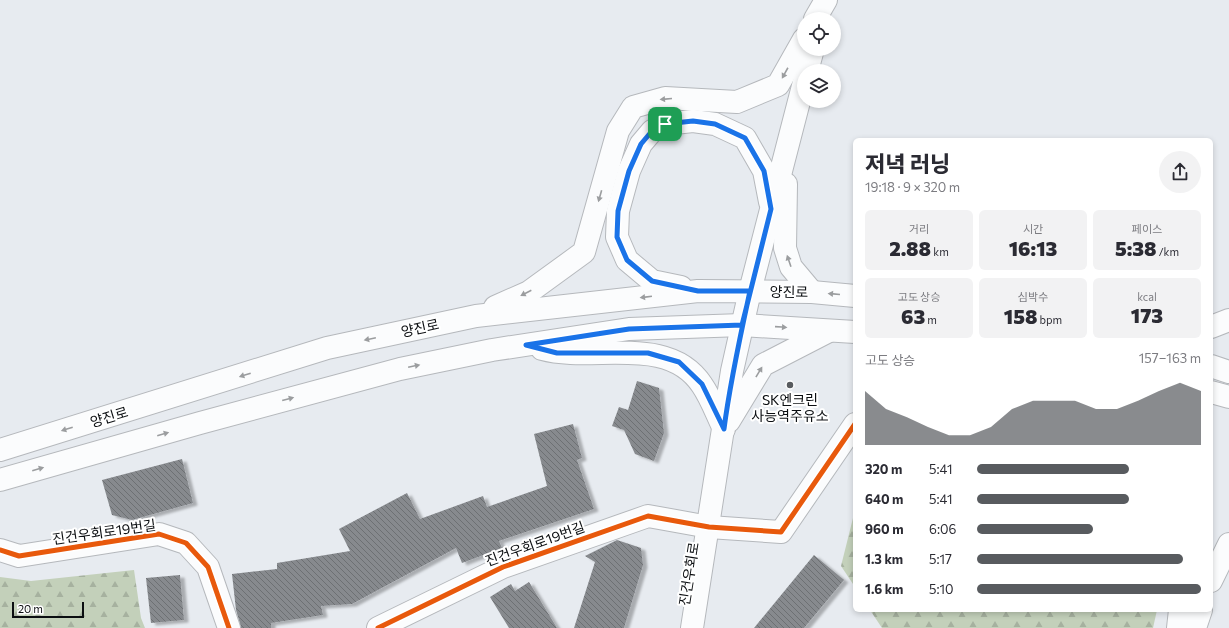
<!DOCTYPE html>
<html lang="ko">
<meta charset="utf-8">
<style>
:root{--surface:#fff;--page:#f2f2f3;--text:#2b2b33;--muted:#7c7c81;--accent:#585b5f}
body{margin:0;font-family:Commissioner,"Noto Sans KR",sans-serif;background:var(--page);color:var(--text);height:100vh;display:flex;flex-direction:column;font-size:15px;white-space:nowrap}
*{box-sizing:border-box;margin:0}
p{font-size:13px;color:var(--muted)}
.icon{flex:none;width:22px;height:22px;fill:none;stroke:currentColor;stroke-width:2;stroke-linecap:round;stroke-linejoin:round}
.map{position:relative;flex:1;overflow:hidden}
.drawer{position:absolute;left:853px;top:138px;width:360px;height:474px;display:flex;flex-direction:column;background:var(--surface);border-radius:6px;box-shadow:0 2px 6px #0003}
.drawer>*{flex:none}
.controls{position:absolute;left:797px;top:12px;display:grid;gap:8px}
.controls a{display:grid;place-items:center;width:44px;height:44px;border-radius:50%;background:var(--surface);box-shadow:0 2px 6px #0003;font-size:20px}
.scale{position:absolute;left:12px;bottom:10px;width:72px;box-sizing:border-box;padding-left:4px;border:2px solid #0b0e11;border-top:0;font-size:11px;line-height:14px;white-space:nowrap;color:#0b0e11;-webkit-text-stroke:3px #fff;paint-order:stroke}
.pin{position:absolute;display:grid;place-items:center;width:34px;height:34px;color:#fff;margin:-17px;border-radius:8px;box-shadow:0 2px 6px #0006}
.round{display:grid;place-items:center;flex:none;width:42px;height:42px;border-radius:21px;background:var(--page)}
.overview{display:flex;align-items:center;justify-content:space-between;height:68px;padding:0 12px}
h1{font-size:22px;font-weight:800;line-height:30px}
.metrics{display:grid;grid-template-columns:repeat(3,1fr);gap:6px;height:68px;padding:4px 12px}
.metrics div{display:grid;align-content:center;border-radius:6px;background:var(--page);text-align:center}
.metrics b{font-size:20px;font-weight:800}
.metrics small{font-size:11px;font-weight:400}
.metrics p{font-size:11px}
.chart{height:112px;padding:8px 12px}
.chart p{display:flex;justify-content:space-between}
.chart svg{width:100%;height:72px;margin-top:4px;fill:var(--accent);opacity:.7}
ul{padding:0 12px;list-style:none;font-size:13px}
li{display:grid;grid-template-columns:64px 48px 1fr;align-items:center;height:30px}
li i{height:10px;border-radius:5px;background:var(--accent)}
.map>svg:first-child{display:block}
.forest{fill:url(#forest-firs)}
.building{fill:url(#building-back-hatch);filter:url(#shadow)}
.lines{fill:none;stroke-linecap:round;stroke-linejoin:round}
.minor-casing{stroke:#b5b8bc;stroke-width:24}
.secondary-casing{stroke:#b5b8bc;stroke-width:24}
.trunk-casing{stroke:#b5b8bc;stroke-width:24}
.minor{stroke:#fbfcfd;stroke-width:22}
.secondary{stroke:#fbfcfd;stroke-width:22}
.trunk{stroke:#fbfcfd;stroke-width:22}
.cycleway-casing{stroke:#fff;stroke-width:8}
.cycleway{stroke:#e8590c;stroke-width:5}
.oneway{fill:#9b9d9f}
.route-casing{stroke:#fff;stroke-width:8}
.route{stroke:#1a73e8;stroke-width:5}
.poi-dot{fill:#585b5f;stroke:#fff;stroke-width:1.5}
.labels{text-anchor:middle;stroke-width:4;stroke-linejoin:round;paint-order:stroke}
.street-label{font-size:14px;fill:#0b0e11;stroke:#fff}
.poi-label{font-size:14px;fill:#0b0e11;stroke:#fff}
</style>
<div class="map">
<svg width="1229" height="628" viewBox="0 0 1229 628">
<defs>
<pattern id="forest-firs" width="22" height="20" patternUnits="userSpaceOnUse"><rect width="22" height="20" fill="#c3d0ba"/><path d="M5 1l3.5 6h-7zM16 11l3.5 6h-7z" fill="#a6b19f"/></pattern>
<pattern id="building-back-hatch" width="6" height="6" patternUnits="userSpaceOnUse"><rect width="6" height="6" fill="#878a8e"/><path d="M-1 5l2 2M0 0l6 6M5-1l2 2" fill="none" stroke="#6d6f73"/></pattern>
<filter id="shadow"><feDropShadow dx="4.5" dy="2.5" stdDeviation="1" flood-color="#0004"/></filter>
</defs>
<rect width="100%" height="100%" fill="#e7ebf0"/>
<g class="forest">
<path d="M855,516V587L841,566L853,518Z"/>
<path d="M134,570L141,618L145,628H0V577L31,581Z"/>
<path d="M870,610H1157L1153,628H882Z"/>
</g>
<g class="building">
<path d="M637,381L659,388L664,433L654,461L635,454L624,430L612,426L619,407L628,410Z"/>
<path d="M573,424L582,458L577,460L594,509L499,541L502,548L462,563L456,548L352,604L321,606L323,615L271,623V628H241L236,610L232,574L277,569V563L350,551L339,529L407,493L420,519L483,496L487,507L547,486L534,434Z"/>
<path d="M182,459L193,503L132,520L112,515L102,480Z"/>
<path d="M617,540L641,548L643,565L624,628H574L595,562L585,556Z"/>
<path d="M814,555L844,580L804,628H754Z"/>
<path d="M180,575L184,620L151,623L146,578Z"/>
<path d="M529,582L557,628H509L490,597L511,584L515,591Z"/>
</g>
<g class="lines">
<defs>
<g id="minor">
<path d="M0,550L19,556L159,534L186,543L208,567L229,628"/>
<path d="M378,628L503,567L648,516L709,527L781,532L855,424"/>
</g>
<g id="secondary">
<path d="M815,19L826,0"/>
<path d="M807,71L813,49"/>
<path d="M786,184L785,248L791,267L812,292"/>
<path d="M681,287L652,281L627,260L617,237L618,211L629,171L641,144L652,131L665,124L693,121L715,124L745,138L764,171L770,202"/>
<path d="M495,307L529,292L584,252L618,131L633,107L665,98L737,102L778,85L804,39"/>
<path d="M542,349C593,363 668,333 702,385C711,398 717,415 724,429"/>
<path d="M1211,366L1229,372"/>
<path d="M1211,392L1229,397"/>
<path d="M729,421L763,365L829,331"/>
<path d="M0,450L327,348L476,316L698,291L812,292L855,296"/>
<path d="M0,480L200,423L400,369L492,350L629,329L742,325L855,332"/>
<path d="M692,628L732,371L750,291L804,82"/>
</g>
<g id="trunk">
<path d="M1211,327L1229,320"/>
<path d="M1211,581L1229,544"/>
<path d="M1178,628L1180,610"/>
<path d="M1195,628L1201,610"/>
</g>
</defs>
<use href="#minor" class="minor-casing"/>
<use href="#secondary" class="secondary-casing"/>
<use href="#trunk" class="trunk-casing"/>
<use href="#minor" class="minor"/>
<use href="#secondary" class="secondary"/>
<use href="#trunk" class="trunk"/>
<defs>
<g id="cycleway">
<path d="M0,550L19,556L159,534L186,543L208,567L229,628"/>
<path d="M378,628L503,567L648,516L709,527L781,532L855,424"/>
</g>
</defs>
<use href="#cycleway" class="cycleway-casing"/>
<use href="#cycleway" class="cycleway"/>
</g>
<defs><path id="oneway-solid" d="M-6-.8H1V-3.2L6.5 0L1 3.2V.8H-6Z"/></defs>
<g class="oneway">
<use href="#oneway-solid" transform="translate(785 73) rotate(119)"/>
<use href="#oneway-solid" transform="translate(666 99) rotate(175)"/>
<use href="#oneway-solid" transform="translate(600 196) rotate(106)"/>
<use href="#oneway-solid" transform="translate(789 261) rotate(-109)"/>
<use href="#oneway-solid" transform="translate(526 293) rotate(153)"/>
<use href="#oneway-solid" transform="translate(834 294) rotate(-175)"/>
<use href="#oneway-solid" transform="translate(646 297) rotate(173)"/>
<use href="#oneway-solid" transform="translate(781 327) rotate(4)"/>
<use href="#oneway-solid" transform="translate(370 339) rotate(168)"/>
<use href="#oneway-solid" transform="translate(414 366) rotate(-12)"/>
<use href="#oneway-solid" transform="translate(759 372) rotate(-59)"/>
<use href="#oneway-solid" transform="translate(245 375) rotate(162)"/>
<use href="#oneway-solid" transform="translate(288 399) rotate(-15)"/>
<use href="#oneway-solid" transform="translate(67 429) rotate(163)"/>
<use href="#oneway-solid" transform="translate(163 434) rotate(-16)"/>
<use href="#oneway-solid" transform="translate(38 469) rotate(-16)"/>
</g>
<g class="lines">
<defs>
<path id="route" d="M665,124L693,121L715,124L745,138L764,171L771,209L742,325L629,329L526,345L557,353H648L679,362L702,384L724,429C730,382 740,337 750,291H698L652,281L627,260L617,237L618,211L629,171L641,144L652,131L665,124"/>
</defs>
<use href="#route" class="route-casing"/>
<use href="#route" class="route"/>
</g>
<circle class="poi-dot" cx="790" cy="385" r="4"/>
<g class="labels">
<g class="street-label">
<text transform="translate(789 292) rotate(1)" y="5">양진로</text>
<text transform="translate(420 328) rotate(-12)" y="5">양진로</text>
<text transform="translate(109 417) rotate(-17)" y="5">양진로</text>
<text transform="translate(104 532) rotate(-8)" y="5">진건우회로19번길</text>
<text transform="translate(535 544) rotate(-20)" y="5">진건우회로19번길</text>
<text transform="translate(689 574) rotate(-81)" y="5">진건우회로</text>
</g>
<g class="poi-label">
<text x="790" y="405">SK엔크린<tspan x="790" dy="16">사능역주유소</tspan></text>
</g>
</g>
</svg>
<div class="controls">
<a><svg class="icon" aria-label="locate" viewBox="0 0 24 24"><circle cx="12" cy="12" r="6"/><path d="M12 2v4M12 18v4M2 12h4M18 12h4"/></svg></a>
<a><svg class="icon" aria-label="layers" viewBox="0 0 24 24"><path d="M12 4l9 5-9 5-9-5zM3 14l9 5 9-5"/></svg></a>
</div>
<div class="scale">20 m</div>
<div class="pin" style="left:665px;top:124px;background:#1e9e55"><svg class="icon" aria-label="arrive" viewBox="0 0 24 24"><path d="M6 21V4h12l-3 4 3 4H6"/></svg></div>
<section class="drawer">
<div class="overview"><div><h1>저녁 러닝</h1><p>19:18 · 9 × 320 m</p></div><a class="round"><svg class="icon" aria-label="share" viewBox="0 0 24 24"><path d="M12 15V3M7 8l5-5 5 5M5 13v7h14v-7"/></svg></a></div>
<div class="metrics">
<div><p>거리</p><b>2.88<small> km</small></b></div>
<div><p>시간</p><b>16:13</b></div>
<div><p>페이스</p><b>5:38<small> /km</small></b></div>
</div>
<div class="metrics">
<div><p>고도 상승</p><b>63<small> m</small></b></div>
<div><p>심박수</p><b>158<small> bpm</small></b></div>
<div><p>kcal</p><b>173</b></div>
</div>
<div class="chart"><p><span>고도 상승</span>157–163 m</p>
<svg viewBox="0 0 160 44" preserveAspectRatio="none"><path d="M0 44V11L10 22L20 27L30 33L40 38L50 38L60 33L70 22L80 17L90 17L100 17L110 22L120 22L130 17L140 11L150 6L160 11V44z"/></svg>
</div>
<ul>
<li><b>320 m</b>5:41<i style="width:68%"></i></li>
<li><b>640 m</b>5:41<i style="width:68%"></i></li>
<li><b>960 m</b>6:06<i style="width:52%"></i></li>
<li><b>1.3 km</b>5:17<i style="width:92%"></i></li>
<li><b>1.6 km</b>5:10<i style="width:100%"></i></li>
</ul>
</section>
</div>
